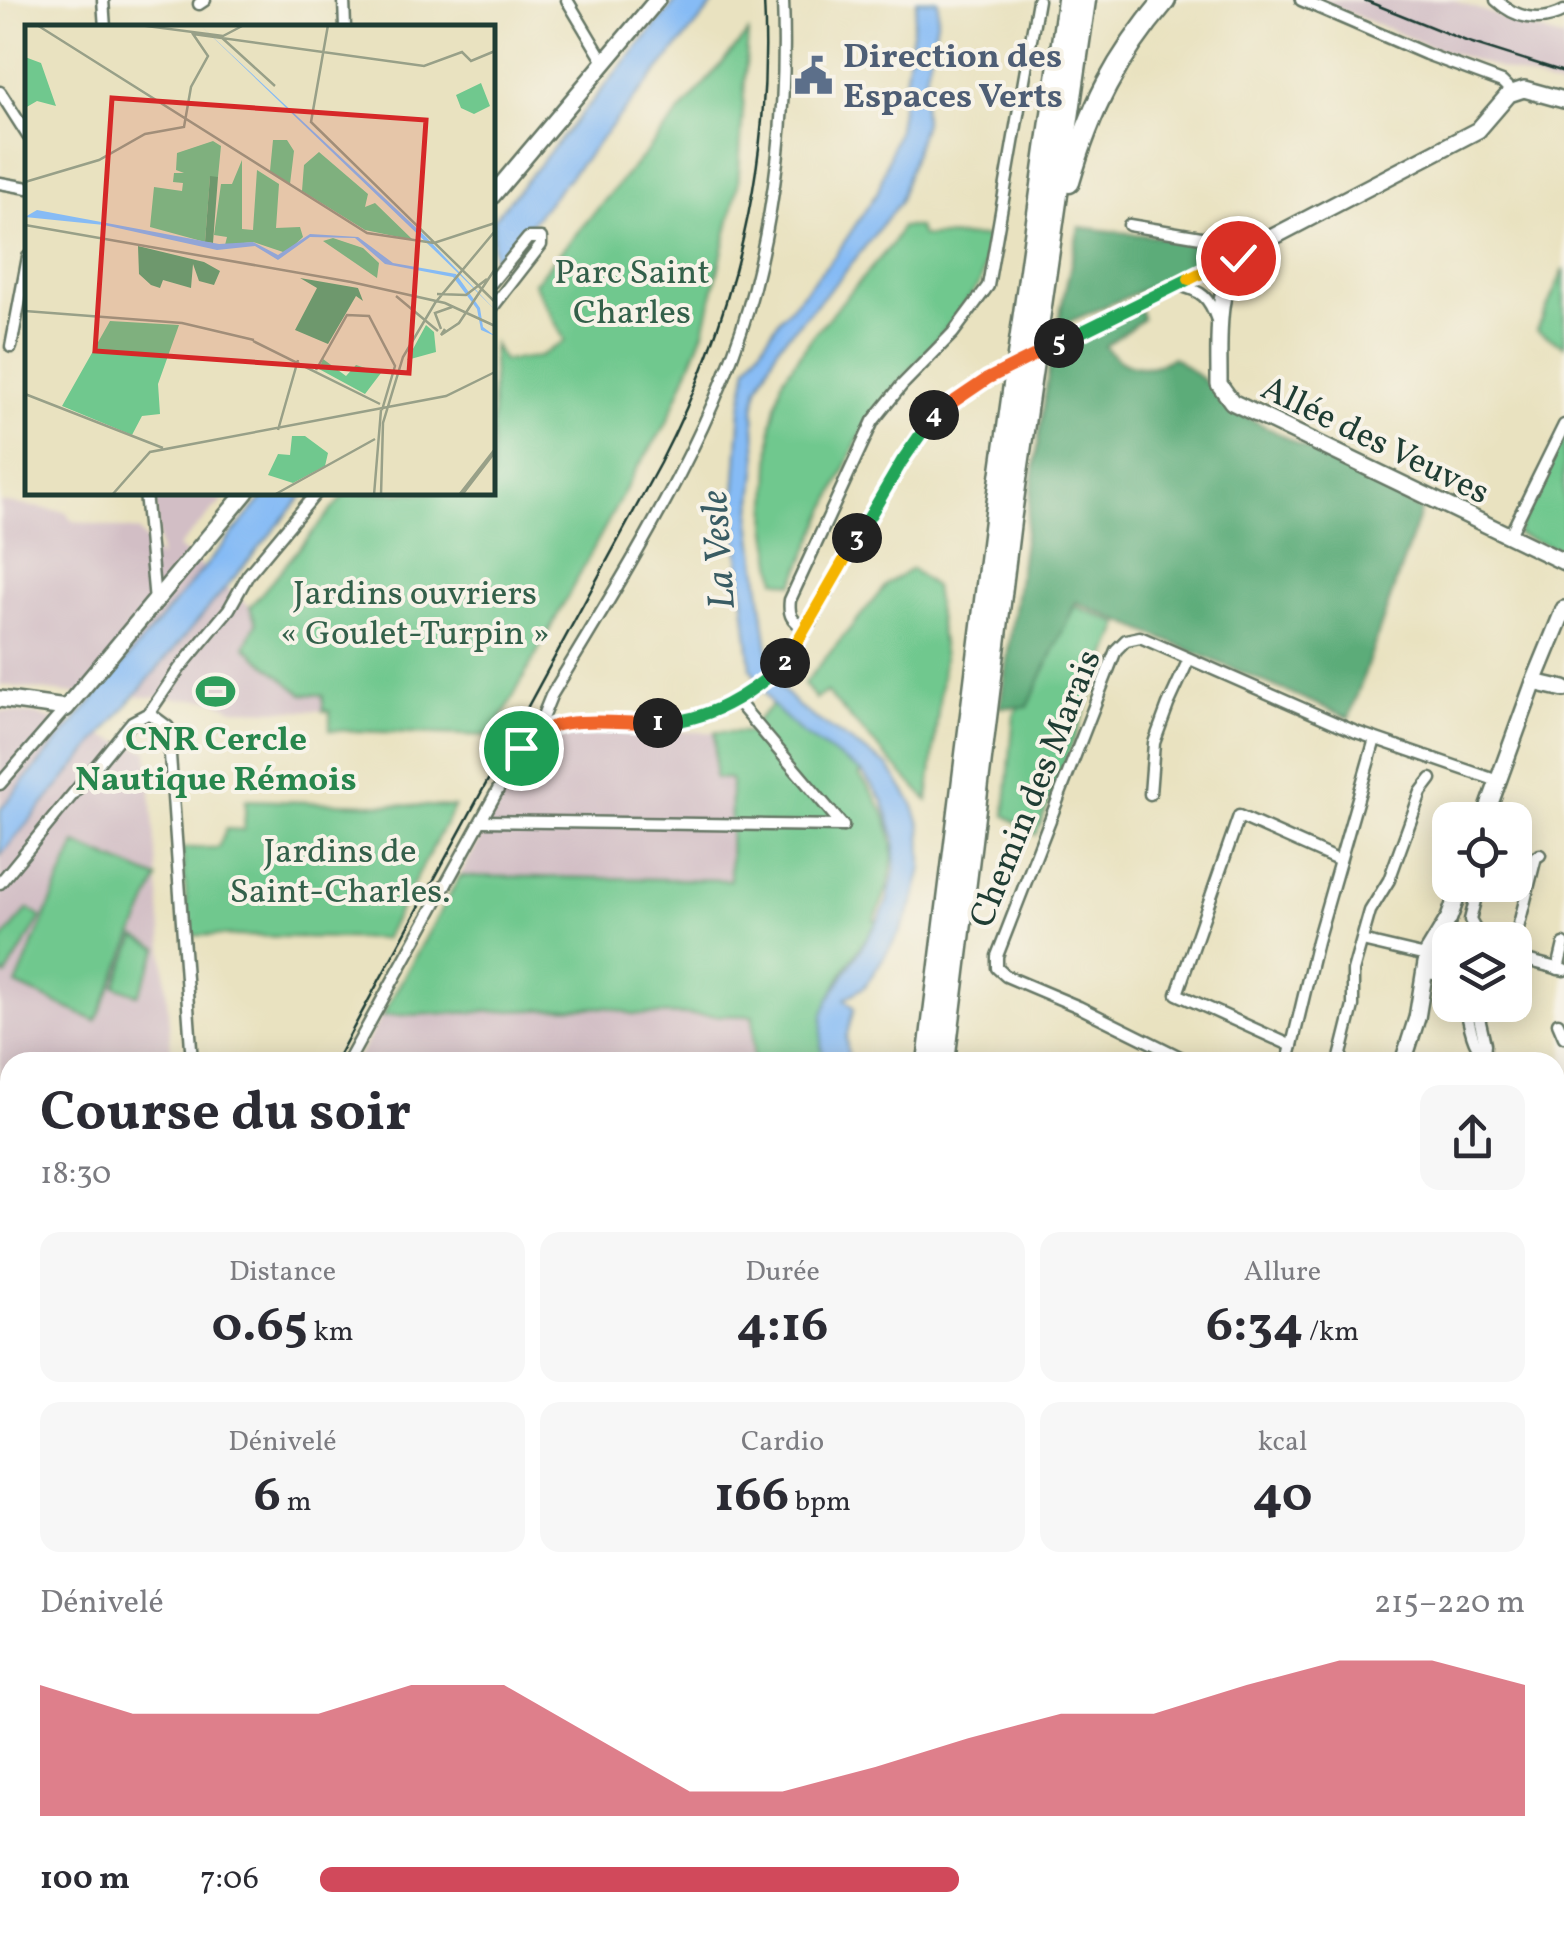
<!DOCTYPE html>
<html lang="fr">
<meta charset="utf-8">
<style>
:root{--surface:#fff;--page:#f7f7f7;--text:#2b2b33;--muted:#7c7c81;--accent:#d1495b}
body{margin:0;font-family:Vollkorn,serif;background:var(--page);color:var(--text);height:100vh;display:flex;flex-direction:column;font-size:38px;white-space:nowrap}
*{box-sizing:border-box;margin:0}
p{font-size:32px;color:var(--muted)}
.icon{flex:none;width:55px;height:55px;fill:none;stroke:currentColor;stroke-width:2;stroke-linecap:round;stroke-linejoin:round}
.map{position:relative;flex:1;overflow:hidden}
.panel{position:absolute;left:0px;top:1052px;width:1565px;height:888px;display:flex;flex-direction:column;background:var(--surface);border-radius:30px 30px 0 0;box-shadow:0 5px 25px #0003}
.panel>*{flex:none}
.controls{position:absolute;left:1432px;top:802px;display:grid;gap:20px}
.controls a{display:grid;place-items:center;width:100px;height:100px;border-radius:20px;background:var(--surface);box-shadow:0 5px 25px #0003;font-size:50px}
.pin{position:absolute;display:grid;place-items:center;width:85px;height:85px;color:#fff;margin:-42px;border:5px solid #fff;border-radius:50%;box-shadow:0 2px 10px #0007}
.km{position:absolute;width:50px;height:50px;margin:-25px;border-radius:50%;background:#222;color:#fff;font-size:28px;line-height:50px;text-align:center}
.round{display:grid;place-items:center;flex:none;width:105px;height:105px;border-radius:20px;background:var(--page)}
.summary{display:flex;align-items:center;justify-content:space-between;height:170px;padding:0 40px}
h1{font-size:55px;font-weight:700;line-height:75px}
.metrics{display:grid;grid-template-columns:repeat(3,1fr);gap:15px;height:170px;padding:10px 40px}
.metrics div{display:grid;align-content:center;border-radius:20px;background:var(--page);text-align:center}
.metrics b{font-size:50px;font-weight:700}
.metrics small{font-size:28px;font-weight:400}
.metrics p{font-size:28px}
.chart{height:280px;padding:20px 40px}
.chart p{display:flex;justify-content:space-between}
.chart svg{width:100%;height:180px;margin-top:10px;fill:var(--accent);opacity:.7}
ul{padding:0 40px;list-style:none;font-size:32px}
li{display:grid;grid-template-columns:160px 120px 1fr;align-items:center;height:75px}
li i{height:25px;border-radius:12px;background:var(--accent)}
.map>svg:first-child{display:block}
.industrial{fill:#d2bec5}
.green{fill:#70c88e;stroke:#488261;stroke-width:2.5}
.forest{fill:#5cac79;stroke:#3e7456;stroke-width:2.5}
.water{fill:#86bbf5;stroke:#527c94;stroke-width:2.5}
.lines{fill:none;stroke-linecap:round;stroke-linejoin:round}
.street-casing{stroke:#667765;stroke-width:15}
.secondary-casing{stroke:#667765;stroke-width:20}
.highway-casing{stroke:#667765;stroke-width:25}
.street{stroke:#fff;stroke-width:10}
.secondary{stroke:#fff;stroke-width:15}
.highway{stroke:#fff;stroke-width:20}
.rail{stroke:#1f3d34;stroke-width:2.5}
.street-bridge-casing{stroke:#667765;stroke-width:15;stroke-linecap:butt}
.street-bridge{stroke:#fff;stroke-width:10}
.split-1-casing{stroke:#fff;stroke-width:20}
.split-2-casing{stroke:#fff;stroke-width:20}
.split-3-casing{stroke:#fff;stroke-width:20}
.split-4-casing{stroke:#fff;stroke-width:20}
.split-5-casing{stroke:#fff;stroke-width:20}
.split-6-casing{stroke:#fff;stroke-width:20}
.split-7-casing{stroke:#fff;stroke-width:20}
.split-1{stroke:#f0652b;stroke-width:12}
.split-2{stroke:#22a559;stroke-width:12}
.split-3{stroke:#f5b400;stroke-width:12}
.split-4{stroke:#22a559;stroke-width:12}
.split-5{stroke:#f0652b;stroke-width:12}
.split-6{stroke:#22a559;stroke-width:12}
.split-7{stroke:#f5b400;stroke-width:12}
.labels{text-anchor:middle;stroke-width:8;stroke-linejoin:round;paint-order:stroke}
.service-label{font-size:35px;font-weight:bold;fill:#4e5e75;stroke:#f7f3e8;text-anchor:start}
.park-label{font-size:35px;fill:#33604a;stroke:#f7f3e8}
.street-label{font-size:35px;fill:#1f3d34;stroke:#f7f3e8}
.leisure-label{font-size:35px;font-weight:bold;fill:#27864d;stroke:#f7f3e8}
.water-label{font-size:38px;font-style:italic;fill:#395c64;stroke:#f7f3e8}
.inset-road{fill:none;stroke:#98a088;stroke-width:2.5}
.view{fill:#d62828;fill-opacity:0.15;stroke:#d62828;stroke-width:5}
.inset-edge{fill:none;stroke:#1f3d34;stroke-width:5}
</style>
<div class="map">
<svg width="1564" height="1939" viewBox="0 0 1564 1939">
<rect width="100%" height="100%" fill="#f7f3e8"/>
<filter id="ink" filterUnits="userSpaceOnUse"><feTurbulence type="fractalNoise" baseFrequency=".01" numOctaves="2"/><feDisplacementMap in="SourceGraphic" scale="20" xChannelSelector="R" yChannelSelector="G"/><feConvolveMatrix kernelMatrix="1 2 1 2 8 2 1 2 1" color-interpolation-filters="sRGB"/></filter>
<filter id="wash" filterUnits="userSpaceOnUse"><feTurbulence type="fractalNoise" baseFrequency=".0048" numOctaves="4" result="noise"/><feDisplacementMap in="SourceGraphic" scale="40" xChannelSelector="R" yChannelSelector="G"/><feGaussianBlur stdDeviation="2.25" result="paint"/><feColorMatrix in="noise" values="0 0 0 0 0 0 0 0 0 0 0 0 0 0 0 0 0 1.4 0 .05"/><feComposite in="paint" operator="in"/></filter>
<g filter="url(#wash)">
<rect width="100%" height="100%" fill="#e9e2c0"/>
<g class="industrial">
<path d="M1318,0H1452L1564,39V89L1431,47Z"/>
<path d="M154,493H230L178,547L250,607L256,623L245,646L323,695V711L233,709L214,700L63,693L0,685V502L67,512L70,519L74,521L138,531L160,558Z"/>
<path d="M0,711L39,715L148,751L172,1062H10V1450H0Z"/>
<path d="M586,731L715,732V777L731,778L768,1014L767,1062H356L533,744Z"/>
<path d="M10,1691V1930H361L368,1939H0V1711Z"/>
</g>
<g class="green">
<path d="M748,33L738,185L704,331L666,425L636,470L492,736L330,730V711H323V695L302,694L245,647L256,623L250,607L346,493L492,492L493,344L503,361L538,357L565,341L534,283Z"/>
<path d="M901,227H918L922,236L991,237L981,281L958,314L873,414L856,444L793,584L776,580L767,525L772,423L782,380L815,333L892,244Z"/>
<path d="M1564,269V346L1537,330Z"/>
<path d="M1564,435V552L1517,534L1539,478Z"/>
<path d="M912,569L934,587L944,658L928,801L826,692L816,699L804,684L888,583Z"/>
<path d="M1075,606L1120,624L1036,835L1005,815L1014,715Z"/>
<path d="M772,705L803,734L862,772L859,775C900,824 902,863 874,920L878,921C848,965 812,1006 825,1062H753V1016L633,1014L606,1007L382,1016L460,876L730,880L731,779L715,778V732H753L757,720Z"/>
<path d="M246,800L454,807L384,939L189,935L182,848H218L226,829L244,830Z"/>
<path d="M76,844L158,879L96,1021L16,985Z"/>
<path d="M28,909L41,917L6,976L0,972V943Z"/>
<path d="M136,937L159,948L138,995L115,986Z"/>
<path d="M1555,1484L1564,1486V1939H1513L1498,1930H1555Z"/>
</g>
<g class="forest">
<path d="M1079,227L1225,245L1224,255L1057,327Z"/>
<path d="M1140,309L1143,319L1105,346C1123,369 1148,374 1173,357L1214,388L1225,405L1421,510L1349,718L1076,602L1028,707H1000L1050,361L1065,353L1066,345Z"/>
</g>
<g class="water">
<path d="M677,0H717L493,268V220Z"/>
<path d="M917,0H938V16L923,91L924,122L899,203L841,277L779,345L758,388L754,410L757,461L751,521L770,665L779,686L801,709L888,766L913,804L921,827L922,868L913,903L900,932L865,986L845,999L854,1008L846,1038L849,1062H825L821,1046L823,1014L829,999L878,921L887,902L895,869V838L883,800L862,772L803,734L772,705L751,668L734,509L741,407L748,366L780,319L835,256L878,191L898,129Z"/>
<path d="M267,493H305L0,856V810Z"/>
</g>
</g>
<g filter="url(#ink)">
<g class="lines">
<defs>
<g id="street">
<path d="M103,0L105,28"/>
<path d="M344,0L345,28"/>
<path d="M567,0L604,62"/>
<path d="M1301,0L1426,54L1502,82L1513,93"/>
<path d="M1496,0C1515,18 1540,24 1564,11"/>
<path d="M199,4L205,0"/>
<path d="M0,92L28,136"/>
<path d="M0,183L28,188"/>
<path d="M492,282L528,238H541V245L492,308"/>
<path d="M1178,285C1202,291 1209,297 1217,320"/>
<path d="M1062,341L1244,252L1231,242L1129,225"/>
<path d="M11,347L28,257"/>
<path d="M145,492L155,601"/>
<path d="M1509,537L1564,425"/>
<path d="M805,629C792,620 788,616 790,600L873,421L902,385L953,333L988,286L1038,0"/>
<path d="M737,701L758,687L789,659L902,461L933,416L987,379"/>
<path d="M149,713L168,727L192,1062"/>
<path d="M536,733C578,715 625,728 669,723C693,720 715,712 737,701L843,826"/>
<path d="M0,784L66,708"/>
<path d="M1150,794L1154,743L1168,705L1189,659"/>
<path d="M482,821L843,826"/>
<path d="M0,883L132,722L149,713L179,669L229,609L248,575L317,492"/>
<path d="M1479,885L1470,920L1481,940"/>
<path d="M1515,940L1536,857L1540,855"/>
<path d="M1362,941L1426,956"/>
<path d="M1515,957L1564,970"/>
<path d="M1558,969L1564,944"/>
<path d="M1465,1005C1472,1032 1471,1053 1499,1062"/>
<path d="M1476,1005L1485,1044L1484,1057"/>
<path d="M1558,1023L1564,1037"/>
<path d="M1292,1046L1177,994L1239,816L1340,861"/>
<path d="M348,1062L521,748L536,733L551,696C625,573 719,426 754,287C778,192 787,98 783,0"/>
<path d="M1190,1062L1079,1007L1006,976L997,968V956L1116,650L1126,640L1140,637L1356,732L1498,781"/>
<path d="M1288,1062L1317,941L1375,739"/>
<path d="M1339,1062L1353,1006V971L1370,911L1389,880L1421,792L1431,779"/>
<path d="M1555,1081L1564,1084"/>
<path d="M1555,1271L1564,1269"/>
<path d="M1555,1391L1564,1394"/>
<path d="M1555,1412L1564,1415"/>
<path d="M293,1930V1939"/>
<path d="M380,1930L386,1939"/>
<path d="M1187,1930L1189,1939"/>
<path d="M1124,1939V1930"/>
</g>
<g id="secondary">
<path d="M1564,100L1524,89L1509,94L1478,130L1244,252C1215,282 1219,337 1219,377V384L1232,402L1564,562"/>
<path d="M492,196L657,0"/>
<path d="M1534,682L1564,689"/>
<path d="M0,699L66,708L246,492"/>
<path d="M1484,820L1534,682L1564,609"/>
<path d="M1444,973L1431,971L1426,956L1449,918L1461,885"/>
<path d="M1403,1062L1417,1018L1426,963"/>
<path d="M0,1458H10"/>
<path d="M354,1930L360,1939"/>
<path d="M1354,1939V1930"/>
</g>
<g id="highway">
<path d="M1069,182C1090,109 1116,58 1165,0"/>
<path d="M928,1062L995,520L1068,0"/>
<path d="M944,1062L1010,521L1085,0"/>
<path d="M841,1939L842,1930"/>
<path d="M857,1939L858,1930"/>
</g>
</defs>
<use href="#street" class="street-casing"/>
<use href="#secondary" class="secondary-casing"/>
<use href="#highway" class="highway-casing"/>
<use href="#street" class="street"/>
<use href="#secondary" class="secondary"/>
<use href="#highway" class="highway"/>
<g class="rail">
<path d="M1364,0L1466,41L1564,72"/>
<path d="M335,1062L660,463C734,319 773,162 764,0"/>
<path d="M0,1664L10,1645"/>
</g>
<defs>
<path id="street-bridge" d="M987,379L1062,341"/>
</defs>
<use href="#street-bridge" class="street-bridge-casing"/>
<use href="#street-bridge" class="street-bridge"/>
</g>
</g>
<g class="lines" filter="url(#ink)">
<defs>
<path id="split-1" d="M521,748C549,709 617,725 658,723"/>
<path id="split-2" d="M658,723C709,721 748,696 785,663"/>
<path id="split-3" d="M785,663L857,538"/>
<path id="split-4" d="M857,538L902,461L934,415"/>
<path id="split-5" d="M934,415L987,379L1059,343"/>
<path id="split-6" d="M1059,343L1189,279"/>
<path id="split-7" d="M1189,279L1244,252L1238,258"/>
</defs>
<use href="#split-1" class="split-1-casing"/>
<use href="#split-2" class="split-2-casing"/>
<use href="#split-3" class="split-3-casing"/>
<use href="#split-4" class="split-4-casing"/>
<use href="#split-5" class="split-5-casing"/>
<use href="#split-6" class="split-6-casing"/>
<use href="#split-7" class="split-7-casing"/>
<use href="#split-1" class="split-1"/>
<use href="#split-2" class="split-2"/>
<use href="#split-3" class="split-3"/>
<use href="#split-4" class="split-4"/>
<use href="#split-5" class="split-5"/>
<use href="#split-6" class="split-6"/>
<use href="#split-7" class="split-7"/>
</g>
<defs>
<symbol id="civic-bare" viewBox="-9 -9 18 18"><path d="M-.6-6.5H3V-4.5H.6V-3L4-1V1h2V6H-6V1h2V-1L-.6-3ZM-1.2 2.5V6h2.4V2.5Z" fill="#5c6f8a" stroke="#f7f3e8" stroke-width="2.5" paint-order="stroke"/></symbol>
<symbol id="stadium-bare" viewBox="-9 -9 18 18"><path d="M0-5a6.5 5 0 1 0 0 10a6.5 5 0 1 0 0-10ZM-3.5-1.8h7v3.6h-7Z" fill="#2e9e5b" stroke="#f7f3e8" stroke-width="2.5" paint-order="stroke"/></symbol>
</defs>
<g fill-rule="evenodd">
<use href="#civic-bare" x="786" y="48" width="55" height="55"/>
<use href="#stadium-bare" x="188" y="664" width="55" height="55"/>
</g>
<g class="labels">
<g class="service-label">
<text x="843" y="67">Direction des<tspan x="843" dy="40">Espaces Verts</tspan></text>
</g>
<g class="park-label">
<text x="632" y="283">Parc Saint<tspan x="632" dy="40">Charles</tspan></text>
<text x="415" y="604">Jardins ouvriers<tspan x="415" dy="40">« Goulet-Turpin »</tspan></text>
<text x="340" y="862">Jardins de<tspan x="340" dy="40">Saint-Charles.</tspan></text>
</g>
<g class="street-label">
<text transform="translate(1376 439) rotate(26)" y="12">Allée des Veuves</text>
<text transform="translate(1034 788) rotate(-68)" y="12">Chemin des Marais</text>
</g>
<g class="leisure-label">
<text x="216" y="750">CNR Cercle<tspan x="216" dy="40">Nautique Rémois</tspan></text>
</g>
<g class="water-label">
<text transform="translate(717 550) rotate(-94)" y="13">La Vesle</text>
</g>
</g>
<g transform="translate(25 25)">
<rect width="470" height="470" fill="#e9e2c0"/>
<path d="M0,32L16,38L31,81L12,76L0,83ZM456,58L465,81L449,89L436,83L431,70ZM248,115H262L269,126L265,159L245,146ZM188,116L196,121L193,152H185L180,217L125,202L129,162L157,166L158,158L148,157L149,148H159L151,145L152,128ZM294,127L343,169L340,182L350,178L388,215L340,205L277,166L279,140ZM217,135V204L228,205L232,145L254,159L251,203L275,202L278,212L261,228L228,217L200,220L202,212L189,210L196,159H207ZM308,213L338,223L354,238L352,253L298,216ZM85,296L154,300L133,359L135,389L117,391L107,410L37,381ZM401,300L409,307L411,327L382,335ZM298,334L321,351L331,340L356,348L340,369L294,344ZM267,411H280L303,428L300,441L268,458L243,450L253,429L265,430Z" fill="#70c88e"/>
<path d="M185,151L193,152L188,218L180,217ZM113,221L179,237L195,246L189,260L174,256L168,239L166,263L138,255L135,263L126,260L114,249ZM275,253L333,263L338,276L331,271L303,319L270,305L292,263Z" fill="#5cac79"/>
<path d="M175,0L401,212L470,285L433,248ZM12,185L194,219L228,217L253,230L285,209L333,212L368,238L431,249L455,283L458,302L470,311L456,305L452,284L428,252L360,239L330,213L285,212L253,235L230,221L192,225L79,200L0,192Z" fill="#86bbf5"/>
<path class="inset-road" d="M12,0L342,208L409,218L470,198M114,0L198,11L219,0M303,0L286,97L470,277M195,11L250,61M0,157L74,135L120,109L159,102L166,62L183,31L168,9L399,41L437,27L446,36L470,26M0,200L326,257L420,278L470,301M412,269L441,270L462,254M371,271L413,306M0,286L157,298L229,315M416,304L410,288L427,282M420,304L416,310L434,298L470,244M228,316L355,379M291,345L322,290L344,291L370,341L357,385M0,369L138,423M253,405L273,335M87,470L125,427L421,371L470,347M249,470L350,414M349,470L356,385M356,470L358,398L378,332L410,278L470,206M434,470L470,424M437,470L470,427"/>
<path class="view" d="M87,73L401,95L384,348L70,326Z"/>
<rect width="470" height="470" class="inset-edge"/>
</g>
</svg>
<div class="controls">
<a><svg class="icon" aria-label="locate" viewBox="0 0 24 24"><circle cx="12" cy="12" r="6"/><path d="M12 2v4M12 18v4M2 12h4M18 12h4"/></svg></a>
<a><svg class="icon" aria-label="layers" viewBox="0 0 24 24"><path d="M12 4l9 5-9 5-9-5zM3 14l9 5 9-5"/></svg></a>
</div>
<div class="pin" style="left:521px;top:748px;background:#1e9e55"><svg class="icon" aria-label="arrive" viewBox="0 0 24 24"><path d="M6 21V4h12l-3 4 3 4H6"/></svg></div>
<div class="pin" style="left:1238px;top:258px;background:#d93025"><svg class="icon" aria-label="check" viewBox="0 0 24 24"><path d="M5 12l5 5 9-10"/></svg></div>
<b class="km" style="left:658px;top:723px">1</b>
<b class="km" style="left:785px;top:663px">2</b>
<b class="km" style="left:857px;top:538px">3</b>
<b class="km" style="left:934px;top:415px">4</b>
<b class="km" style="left:1059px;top:343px">5</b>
<section class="panel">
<div class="summary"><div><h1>Course du soir</h1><p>18:30</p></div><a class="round"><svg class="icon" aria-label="share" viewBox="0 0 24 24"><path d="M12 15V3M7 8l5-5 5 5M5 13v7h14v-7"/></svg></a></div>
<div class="metrics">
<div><p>Distance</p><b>0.65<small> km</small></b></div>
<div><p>Durée</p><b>4:16</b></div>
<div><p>Allure</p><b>6:34<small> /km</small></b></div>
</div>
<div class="metrics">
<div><p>Dénivelé</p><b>6<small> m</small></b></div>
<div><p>Cardio</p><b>166<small> bpm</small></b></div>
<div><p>kcal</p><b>40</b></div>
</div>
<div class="chart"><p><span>Dénivelé</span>215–220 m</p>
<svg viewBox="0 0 160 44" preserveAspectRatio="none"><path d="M0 44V12L10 19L20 19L30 19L40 12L50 12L60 25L70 38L80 38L90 32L100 25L110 19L120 19L130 12L140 6L150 6L160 12V44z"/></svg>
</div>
<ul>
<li><b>100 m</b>7:06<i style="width:53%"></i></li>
</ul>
</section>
</div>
